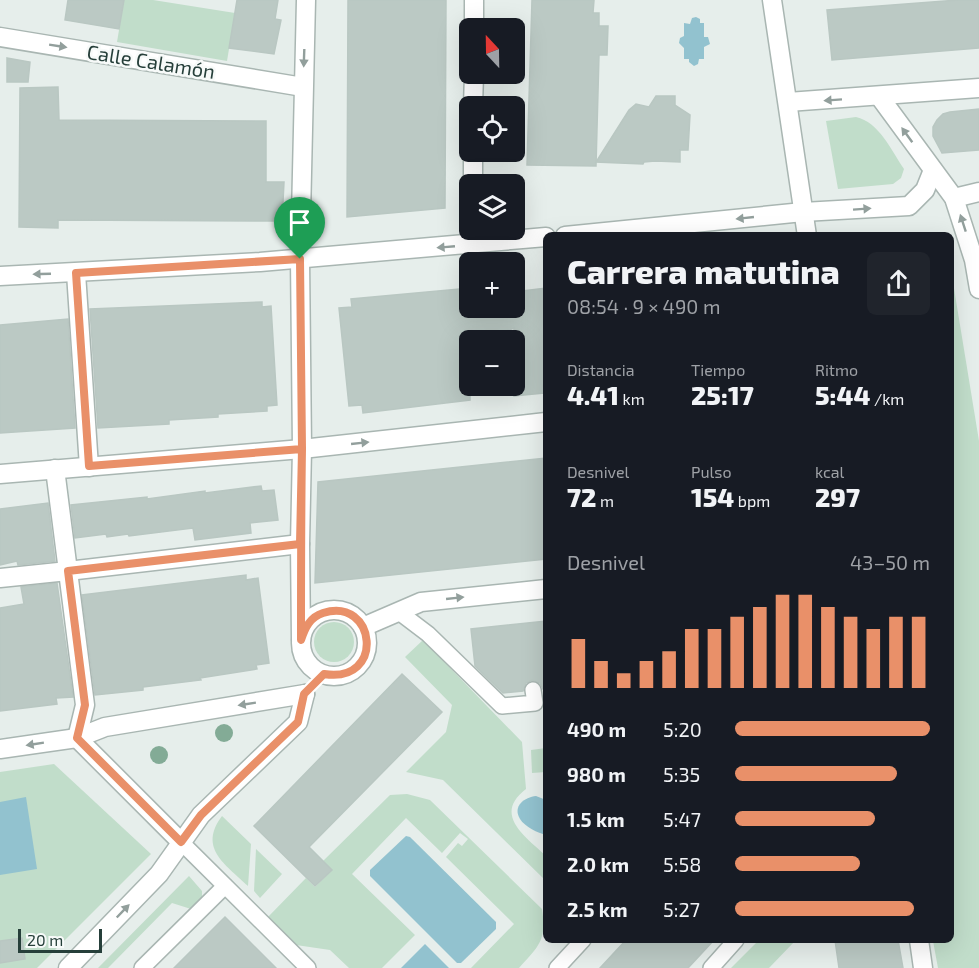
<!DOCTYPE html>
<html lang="es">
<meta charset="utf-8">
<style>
:root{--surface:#171b24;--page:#20242c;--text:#f1f3f6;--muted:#9ea1a6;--accent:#e99069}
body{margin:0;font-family:"Exo 2",sans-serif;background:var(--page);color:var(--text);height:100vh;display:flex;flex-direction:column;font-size:22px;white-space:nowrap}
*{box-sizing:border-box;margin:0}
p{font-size:20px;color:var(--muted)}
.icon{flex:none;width:33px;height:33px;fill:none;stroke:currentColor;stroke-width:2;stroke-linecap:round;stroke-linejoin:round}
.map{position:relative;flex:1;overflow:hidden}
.panel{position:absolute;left:543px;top:232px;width:411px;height:711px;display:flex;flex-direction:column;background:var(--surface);border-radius:9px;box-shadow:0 6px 24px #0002}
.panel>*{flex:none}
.needle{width:39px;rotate:338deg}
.buttons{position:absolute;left:459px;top:18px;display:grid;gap:12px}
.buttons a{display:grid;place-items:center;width:66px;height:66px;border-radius:9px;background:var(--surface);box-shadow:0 6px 24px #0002;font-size:30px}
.scale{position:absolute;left:18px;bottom:15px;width:84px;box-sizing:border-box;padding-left:6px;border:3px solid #263f3a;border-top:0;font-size:16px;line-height:21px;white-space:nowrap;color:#263f3a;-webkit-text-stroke:4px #f7faf9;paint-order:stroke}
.pin{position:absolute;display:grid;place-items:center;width:51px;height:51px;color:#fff;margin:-62px -26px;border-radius:50% 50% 50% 0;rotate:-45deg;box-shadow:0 0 6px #0007}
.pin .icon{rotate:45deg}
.round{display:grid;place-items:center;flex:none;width:63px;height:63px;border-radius:9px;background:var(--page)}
.headline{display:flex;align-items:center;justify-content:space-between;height:102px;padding:0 24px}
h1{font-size:33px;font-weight:800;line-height:45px}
.figures{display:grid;grid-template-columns:repeat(3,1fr);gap:9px;height:102px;padding:6px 24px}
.figures div{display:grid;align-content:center}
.figures b{font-size:26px;font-weight:800}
.figures small{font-size:16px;font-weight:400}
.figures p{font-size:16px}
.chart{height:168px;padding:12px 24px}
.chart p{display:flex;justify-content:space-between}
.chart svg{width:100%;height:108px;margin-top:6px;stroke:var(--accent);stroke-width:6}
ul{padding:0 24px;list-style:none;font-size:20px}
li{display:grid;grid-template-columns:96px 72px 1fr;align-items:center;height:45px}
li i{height:15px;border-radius:8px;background:var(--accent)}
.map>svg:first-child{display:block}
.green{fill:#c1ddca}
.water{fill:#92c2cf}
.building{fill:#bbc9c4;stroke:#b9c7c2;stroke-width:1.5}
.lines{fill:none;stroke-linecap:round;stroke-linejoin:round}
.service-casing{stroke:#a9b6b2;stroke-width:18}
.pedestrian-casing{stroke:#a9b6b2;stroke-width:21}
.minor-casing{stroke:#a9b6b2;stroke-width:21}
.tertiary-casing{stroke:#a9b6b2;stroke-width:21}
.service{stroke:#fff;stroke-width:15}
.pedestrian{stroke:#fff;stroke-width:18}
.minor{stroke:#fff;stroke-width:18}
.tertiary{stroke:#fff;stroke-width:18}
.tree{fill:#83ab96}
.oneway{fill:#929f9c}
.route-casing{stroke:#fff;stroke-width:12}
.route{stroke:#e99069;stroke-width:8}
.labels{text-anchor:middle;stroke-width:5;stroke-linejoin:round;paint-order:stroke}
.street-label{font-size:20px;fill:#263f3a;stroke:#f7faf9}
</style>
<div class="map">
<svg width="979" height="968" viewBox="0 0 979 968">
<rect width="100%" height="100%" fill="#e6eeeb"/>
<g class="green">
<path d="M124,0H153L235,13L227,61L117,42Z"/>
<path d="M856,117C879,122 891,150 904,169L901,178L893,184L838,189L826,121Z"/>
<path d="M951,270L979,441V968H938L933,941L951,940Z"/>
<circle cx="334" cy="642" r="20"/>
<path d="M423,640L522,742L526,789C492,815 526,837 546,856V881L443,780L406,772L446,732L452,705L405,657Z"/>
<path d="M546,748V772L532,773L531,750Z"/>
<path d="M54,764L151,854L37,968H0V772Z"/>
<path d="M407,794L430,800L542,909C547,940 539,946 519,968H471L514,924L446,857L458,843L462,846L468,839L460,833L442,853L406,818L352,874L415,935L382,968H349L330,950L296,945L268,917L306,878L315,887L332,870L323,861L390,795Z"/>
<path d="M222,816L251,844L248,886C225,864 198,848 222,816Z"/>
<path d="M256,849L282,874L260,898L254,891Z"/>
<path d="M189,876L202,891V899L191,909L172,903L108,968H98Z"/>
<path d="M758,941H795L769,968H731Z"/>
</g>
<g class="water">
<path d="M696,17L700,19V23H704V37H708L710,44L704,47V59H699L698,64L694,66L689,62V59H684V48L679,43L680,38L684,36V23L690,24L692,18Z"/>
<path d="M536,796L546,800V835C538,833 525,827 520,819C512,806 525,797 536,796Z"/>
<path d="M26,797L37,869L0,875V802Z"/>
<path d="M406,836L410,837L496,922V929L461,963H457L370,876V870Z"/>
<path d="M425,944L449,968H401Z"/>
</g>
<g class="building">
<path d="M68,0H124L119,29L65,20Z"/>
<path d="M237,0H278L275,19L281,20L274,54L229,48Z"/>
<path d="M348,0H446L445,208L347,217Z"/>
<path d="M532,0H594L593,13H599V26H608L607,55H599L596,166L527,165Z"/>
<path d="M958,0H979V48L832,60L827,10Z"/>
<path d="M7,58L30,62L28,82H7Z"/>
<path d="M58,87L59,120L266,121V182H284L282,221L58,220V228L19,227L20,88Z"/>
<path d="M656,96H675V105L690,115L688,150H680V162L655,161L644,162L643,164L596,162L629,110L636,104L649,107Z"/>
<path d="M979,109V150L942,153L933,136V127L937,120L943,114L950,112Z"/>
<path d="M470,288V308H514V292L546,288V385H543L544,393L514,396V328L485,340H470V400L363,413L362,405L349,406L339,308L352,307L351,299Z"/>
<path d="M262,302V307L271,306L277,405L267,406V411L218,414V417L169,420V424L98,428L90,309Z"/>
<path d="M68,319L75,428L0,433V325Z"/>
<path d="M546,458V559L315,583L318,482Z"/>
<path d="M261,486L262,491L274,490L278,520L250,523L251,533L195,540L193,528L129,536L128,534L107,537L106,534L75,538L71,505L147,497V499L205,491V493Z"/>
<path d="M48,503L55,561L18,565L17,561L0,565V509Z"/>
<path d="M246,575V580L258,578L269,663L256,665L257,669L200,678L201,680L143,687V690L95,695L82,595Z"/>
<path d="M57,583L73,697L56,698L57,704L0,711V608L24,604L21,587Z"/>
<path d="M546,621V688L543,689L540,683L532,680L526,683L523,691L503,693L475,666L471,629Z"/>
<path d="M402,674L442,712L309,847L332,870L315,886L254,826Z"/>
<path d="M225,917L276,968H174Z"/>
<path d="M22,938L25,959L0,963V941Z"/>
<path d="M626,940H714L688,968H600Z"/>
<path d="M835,940H898L903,968H839Z"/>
</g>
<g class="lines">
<defs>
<g id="service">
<path d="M399,612L428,634L502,706L535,703L533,690"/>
<path d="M181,842L308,968"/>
<path d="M142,968L225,886"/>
<path d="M557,968L583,940"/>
<path d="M711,968L736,940"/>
</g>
<g id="pedestrian">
<path d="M76,273L89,467"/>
<path d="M55,469L85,705L77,738"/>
<path d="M0,578L68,571"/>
</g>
<g id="minor">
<path d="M474,28V0"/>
<path d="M0,37L303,87"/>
<path d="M879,96L954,198L974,260L979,289"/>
<path d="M788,102L979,88"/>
<path d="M473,106L474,74"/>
<path d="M473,184V152"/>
<path d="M954,198L979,192"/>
<path d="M565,236L803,212L909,206L925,190L933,170"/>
<path d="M0,276L260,262L546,237"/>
<path d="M0,474L302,449L546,422"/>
<path d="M68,571L300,544"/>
<circle cx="334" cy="643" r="33"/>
<path d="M363,627L421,602L546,589"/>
<path d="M301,640L300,544L302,449L300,259L306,0"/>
<path d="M77,738L181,842"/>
<path d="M0,749L77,738L105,727L305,694"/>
<path d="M68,968L159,874L201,815L298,722L305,694"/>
</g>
<g id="tertiary">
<path d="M772,0L807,236"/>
<path d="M919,940L923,968"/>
</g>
</defs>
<use href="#service" class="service-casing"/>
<use href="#pedestrian" class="pedestrian-casing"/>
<use href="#minor" class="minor-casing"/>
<use href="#tertiary" class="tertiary-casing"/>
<use href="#service" class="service"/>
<use href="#pedestrian" class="pedestrian"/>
<use href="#minor" class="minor"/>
<use href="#tertiary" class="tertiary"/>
</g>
<g class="tree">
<circle cx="224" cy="733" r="9"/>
<circle cx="159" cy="755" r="9"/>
</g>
<defs><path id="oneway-solid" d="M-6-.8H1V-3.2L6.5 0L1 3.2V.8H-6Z" transform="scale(1.5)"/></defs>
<g class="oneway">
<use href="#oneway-solid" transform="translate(58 46) rotate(9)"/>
<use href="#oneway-solid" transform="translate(304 58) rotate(92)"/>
<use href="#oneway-solid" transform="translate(833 100) rotate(176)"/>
<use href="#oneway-solid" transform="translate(907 135) rotate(-126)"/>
<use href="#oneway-solid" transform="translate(862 209) rotate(-4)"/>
<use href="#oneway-solid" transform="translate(745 218) rotate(174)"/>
<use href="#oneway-solid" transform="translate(963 223) rotate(-108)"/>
<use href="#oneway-solid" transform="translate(446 247) rotate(175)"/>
<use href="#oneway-solid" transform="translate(42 274) rotate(178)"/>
<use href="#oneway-solid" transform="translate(360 443) rotate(-6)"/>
<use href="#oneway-solid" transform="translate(455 598) rotate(-6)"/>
<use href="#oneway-solid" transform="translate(247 704) rotate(171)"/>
<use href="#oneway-solid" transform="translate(35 744) rotate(171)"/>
<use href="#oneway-solid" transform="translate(123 911) rotate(-46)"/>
</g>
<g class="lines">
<defs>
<path id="route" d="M300,259L302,449L300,544L68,571L85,705L77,738L181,842L201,815L298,722L304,694L324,674C386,684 376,596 323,613C310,617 305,628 301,640C301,576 301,513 302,449L89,466L76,273L300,259"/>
</defs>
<use href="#route" class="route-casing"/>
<use href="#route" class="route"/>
</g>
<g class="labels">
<g class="street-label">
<text transform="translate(151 62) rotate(9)" y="7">Calle Calamón</text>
</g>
</g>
</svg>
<div class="buttons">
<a><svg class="needle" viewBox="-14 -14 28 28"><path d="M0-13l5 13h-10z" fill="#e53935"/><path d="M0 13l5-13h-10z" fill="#9ea1a6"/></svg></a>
<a><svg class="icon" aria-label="locate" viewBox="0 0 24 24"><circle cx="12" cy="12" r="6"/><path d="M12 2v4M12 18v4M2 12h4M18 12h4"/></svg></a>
<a><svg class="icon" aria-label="layers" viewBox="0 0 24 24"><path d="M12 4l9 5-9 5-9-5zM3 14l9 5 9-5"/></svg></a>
<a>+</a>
<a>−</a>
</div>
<div class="scale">20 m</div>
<div class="pin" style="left:300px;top:259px;background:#1e9e55"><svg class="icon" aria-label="arrive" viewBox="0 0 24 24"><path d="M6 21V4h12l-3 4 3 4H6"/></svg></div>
<section class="panel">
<div class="headline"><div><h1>Carrera matutina</h1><p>08:54 · 9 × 490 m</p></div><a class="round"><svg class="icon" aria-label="share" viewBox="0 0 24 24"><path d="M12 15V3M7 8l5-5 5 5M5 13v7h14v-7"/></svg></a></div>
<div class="figures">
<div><p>Distancia</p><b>4.41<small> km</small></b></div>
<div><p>Tiempo</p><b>25:17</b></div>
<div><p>Ritmo</p><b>5:44<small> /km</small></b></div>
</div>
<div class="figures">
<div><p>Desnivel</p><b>72<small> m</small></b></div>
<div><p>Pulso</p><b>154<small> bpm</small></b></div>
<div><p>kcal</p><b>297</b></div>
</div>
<div class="chart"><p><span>Desnivel</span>43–50 m</p>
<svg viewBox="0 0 160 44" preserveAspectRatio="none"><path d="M5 44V24M15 44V33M25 44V38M35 44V33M45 44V29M55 44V20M65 44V20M75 44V15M85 44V11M95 44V6M105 44V6M115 44V11M125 44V15M135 44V20M145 44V15M155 44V15"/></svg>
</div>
<ul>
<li><b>490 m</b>5:20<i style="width:100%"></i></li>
<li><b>980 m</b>5:35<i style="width:83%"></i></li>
<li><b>1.5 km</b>5:47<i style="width:72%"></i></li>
<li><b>2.0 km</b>5:58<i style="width:64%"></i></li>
<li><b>2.5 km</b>5:27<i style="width:92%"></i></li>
</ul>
</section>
</div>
